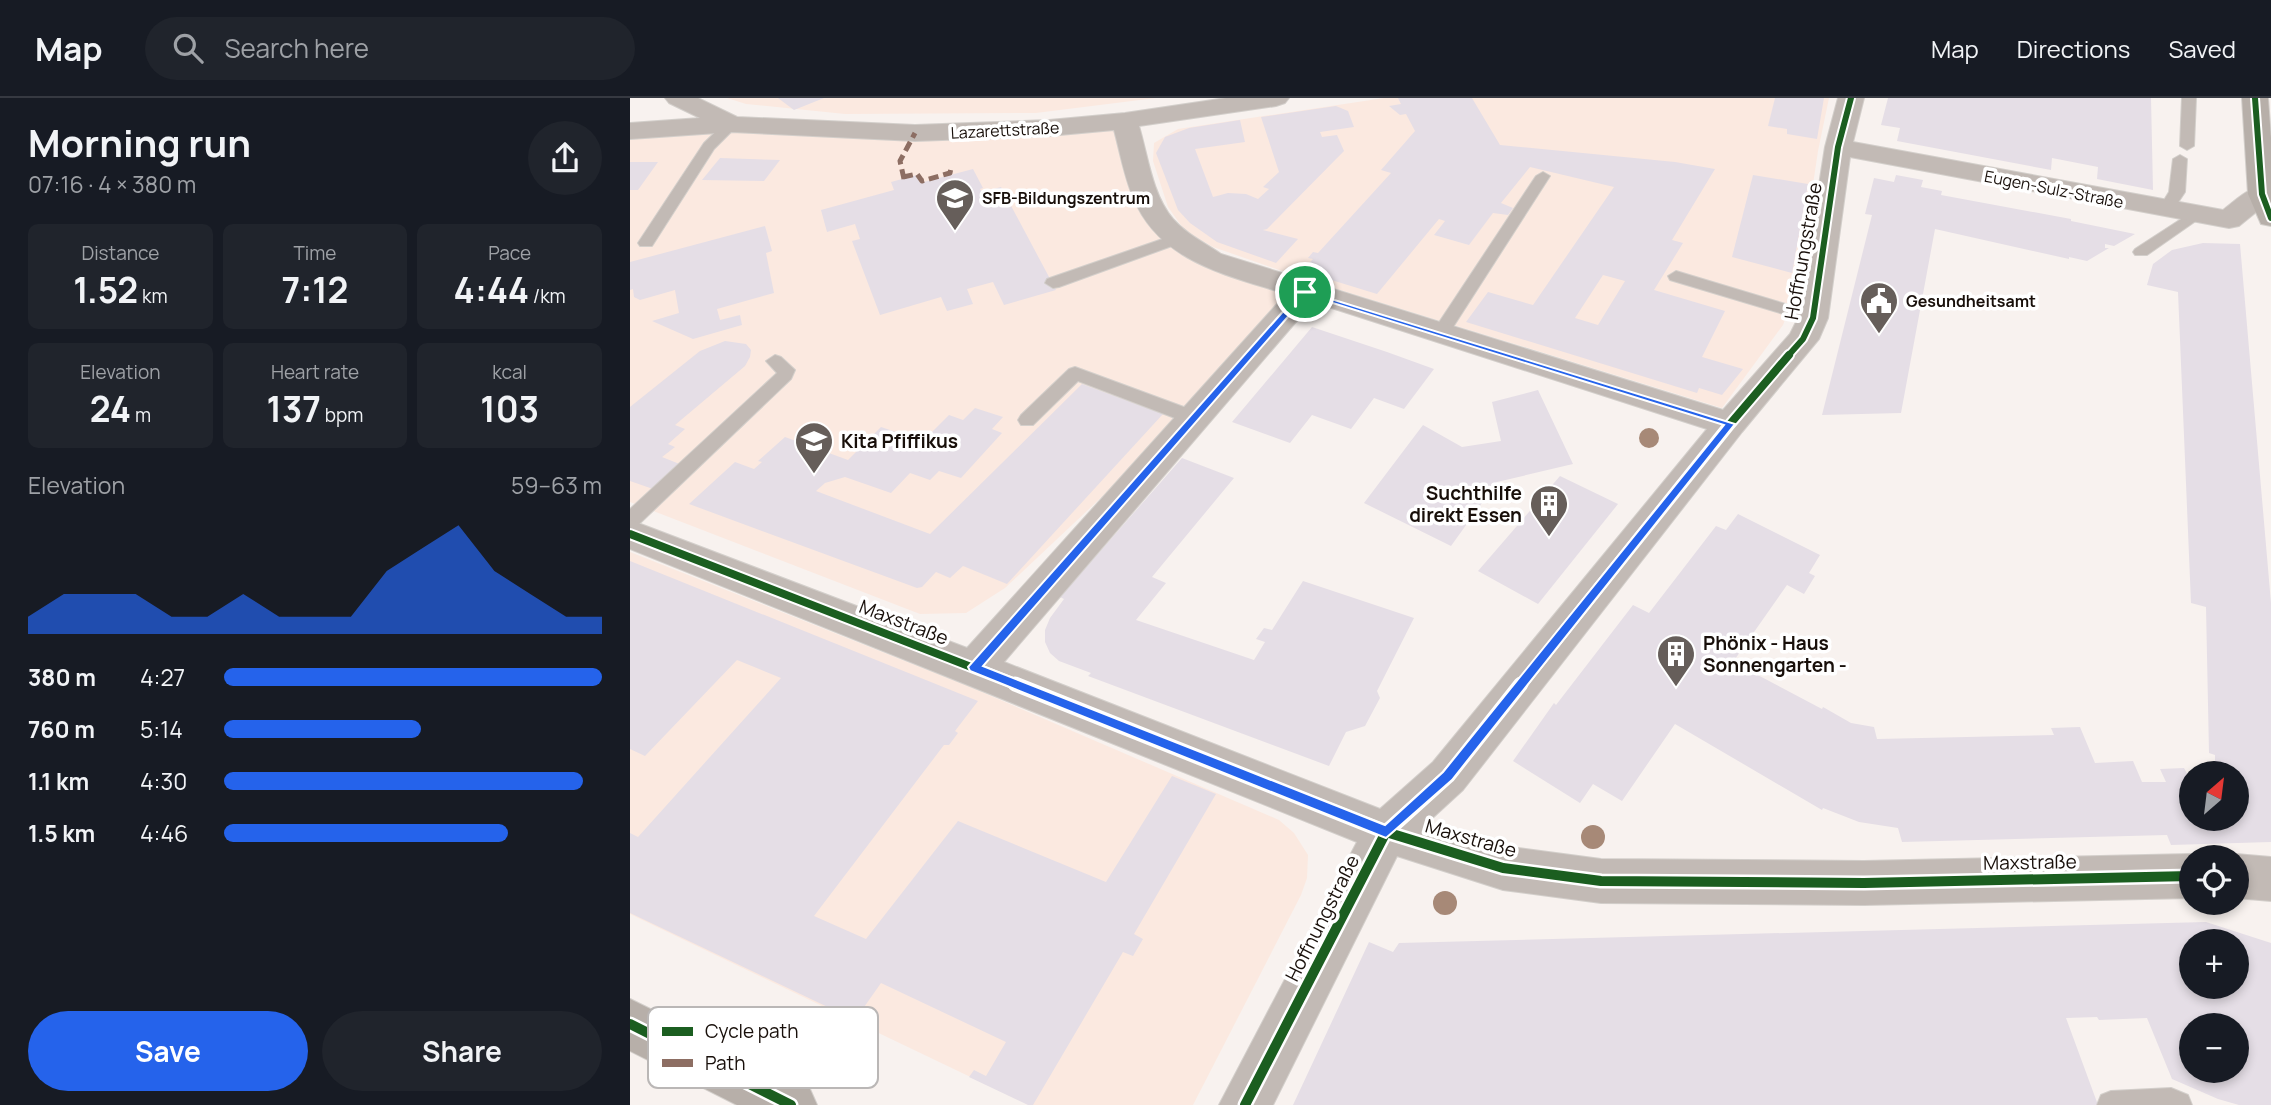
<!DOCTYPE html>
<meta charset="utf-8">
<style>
:root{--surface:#171b24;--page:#20242c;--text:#f1f3f6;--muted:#9ea1a6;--line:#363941;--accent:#2563eb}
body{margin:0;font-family:Manrope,sans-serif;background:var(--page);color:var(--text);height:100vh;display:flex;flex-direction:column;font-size:26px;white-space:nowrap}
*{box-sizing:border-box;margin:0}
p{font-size:23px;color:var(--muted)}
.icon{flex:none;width:38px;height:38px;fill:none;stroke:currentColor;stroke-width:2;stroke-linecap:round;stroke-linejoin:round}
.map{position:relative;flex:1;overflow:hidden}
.drawer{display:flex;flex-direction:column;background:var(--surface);width:630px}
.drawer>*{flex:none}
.needle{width:46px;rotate:28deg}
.buttons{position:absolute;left:1549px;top:663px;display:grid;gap:14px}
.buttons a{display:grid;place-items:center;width:70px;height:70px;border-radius:50%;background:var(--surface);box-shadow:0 4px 10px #0003;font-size:35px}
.pin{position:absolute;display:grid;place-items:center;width:60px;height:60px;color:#fff;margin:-30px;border:4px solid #fff;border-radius:50%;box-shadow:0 2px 7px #0007}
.round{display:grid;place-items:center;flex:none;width:74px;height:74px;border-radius:37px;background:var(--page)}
.head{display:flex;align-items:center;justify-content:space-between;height:119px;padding:0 28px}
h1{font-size:38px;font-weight:700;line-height:52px}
.figures{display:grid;grid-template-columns:repeat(3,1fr);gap:10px;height:119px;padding:7px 28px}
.figures div{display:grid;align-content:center;border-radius:10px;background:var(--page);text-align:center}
.figures b{font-size:35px;font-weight:700}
.figures small{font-size:19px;font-weight:400}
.figures p{font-size:19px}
.chart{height:196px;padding:14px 28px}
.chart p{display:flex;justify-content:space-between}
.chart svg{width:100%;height:126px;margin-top:7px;fill:var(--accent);opacity:.7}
.primary-button{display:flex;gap:14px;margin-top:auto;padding:14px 28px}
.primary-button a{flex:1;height:80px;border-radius:42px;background:var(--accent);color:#fff;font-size:28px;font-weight:700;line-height:80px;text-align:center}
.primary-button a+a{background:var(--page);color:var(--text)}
ul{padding:0 28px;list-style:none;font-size:23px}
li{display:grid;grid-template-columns:112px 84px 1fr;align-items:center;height:52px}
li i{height:18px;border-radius:9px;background:var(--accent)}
header{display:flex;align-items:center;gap:42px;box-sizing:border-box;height:98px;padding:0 35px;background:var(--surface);border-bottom:2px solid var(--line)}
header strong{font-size:33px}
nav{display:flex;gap:38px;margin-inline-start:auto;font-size:24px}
.search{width:490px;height:63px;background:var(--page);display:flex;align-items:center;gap:18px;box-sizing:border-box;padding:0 24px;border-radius:38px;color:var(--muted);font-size:26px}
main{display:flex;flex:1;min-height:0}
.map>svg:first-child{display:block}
.built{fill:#fbe9e0}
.building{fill:#e5dee6;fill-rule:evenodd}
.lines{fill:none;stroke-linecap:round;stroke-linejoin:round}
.lane-casing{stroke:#d3cfcb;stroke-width:2}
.street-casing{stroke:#d3cfcb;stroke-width:2}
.secondary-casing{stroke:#d3cfcb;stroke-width:2}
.lane{fill:#c2bab5;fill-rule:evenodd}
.street{fill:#c2bab5;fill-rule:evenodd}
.secondary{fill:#b7afa9;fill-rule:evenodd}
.quiet{stroke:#8d6e63;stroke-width:5;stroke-dasharray:10 5;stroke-linecap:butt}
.cycleway-far2-casing{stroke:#fff;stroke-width:10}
.cycleway-far1-casing{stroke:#fff;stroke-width:12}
.cycleway-casing{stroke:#fff;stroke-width:15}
.cycleway-far2{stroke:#1b5e20;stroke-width:6}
.cycleway-far1{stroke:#1b5e20;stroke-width:8}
.cycleway{stroke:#1b5e20;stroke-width:10}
.tree{fill:#a78977}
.route{fill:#2563eb;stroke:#fff;stroke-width:2;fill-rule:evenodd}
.labels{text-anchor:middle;stroke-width:7;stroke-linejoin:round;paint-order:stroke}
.far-street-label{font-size:16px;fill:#180f0a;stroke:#fff}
.far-poi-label{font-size:16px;font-weight:bold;fill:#180f0a;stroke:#fff;text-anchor:start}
.street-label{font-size:19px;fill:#180f0a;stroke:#fff}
.poi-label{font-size:19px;font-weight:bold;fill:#180f0a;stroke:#fff;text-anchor:start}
.key{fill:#fff;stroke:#bab7b6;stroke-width:2}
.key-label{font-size:19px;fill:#180f0a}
</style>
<header>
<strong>Map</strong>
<div class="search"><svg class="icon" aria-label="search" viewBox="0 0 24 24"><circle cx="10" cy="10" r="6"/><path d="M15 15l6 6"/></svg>Search here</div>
<nav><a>Map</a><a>Directions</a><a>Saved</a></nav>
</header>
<main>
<section class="drawer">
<div class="head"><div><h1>Morning run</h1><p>07:16 · 4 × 380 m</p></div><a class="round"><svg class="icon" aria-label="share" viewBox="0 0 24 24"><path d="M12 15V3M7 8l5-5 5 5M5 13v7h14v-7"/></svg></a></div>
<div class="figures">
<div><p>Distance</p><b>1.52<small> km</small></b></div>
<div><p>Time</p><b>7:12</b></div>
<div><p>Pace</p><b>4:44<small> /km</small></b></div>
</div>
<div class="figures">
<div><p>Elevation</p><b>24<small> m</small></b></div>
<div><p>Heart rate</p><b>137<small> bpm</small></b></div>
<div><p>kcal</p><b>103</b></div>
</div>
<div class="chart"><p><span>Elevation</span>59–63 m</p>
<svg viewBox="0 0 160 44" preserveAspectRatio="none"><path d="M0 44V38L10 30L20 30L30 30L40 38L50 38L60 30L70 38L80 38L90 38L100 22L110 14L120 6L130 22L140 30L150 38L160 38V44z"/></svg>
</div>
<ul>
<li><b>380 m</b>4:27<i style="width:100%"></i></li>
<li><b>760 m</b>5:14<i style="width:52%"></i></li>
<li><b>1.1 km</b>4:30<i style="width:95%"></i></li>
<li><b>1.5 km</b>4:46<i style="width:75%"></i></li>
</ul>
<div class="primary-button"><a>Save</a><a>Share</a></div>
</section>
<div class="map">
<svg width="1641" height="1007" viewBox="0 0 1641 1007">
<rect width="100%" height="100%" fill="#f8f2ef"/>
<g class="built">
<path d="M97,0H526L406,15L215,16L116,6Z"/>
<path d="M754,0H1199L1188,53L1168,187L1153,227L1092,310L684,184L583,149L555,133L538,109L523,63L524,45L548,31Z"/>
<path d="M489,27L525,125L665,194L561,315L375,490L336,515L290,516L0,404V35Z"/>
<path d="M0,454L338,588L649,722L664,735L678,757L677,780L671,797L563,1007H399L0,816Z"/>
</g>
<g class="building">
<path d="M148,0H194L164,12Z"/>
<path d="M768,0H842L870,47L1045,64L1085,71L1042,142L1053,145L1024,192L1095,213L1072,259L1113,271L1092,297L1069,290L1067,295L836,224L858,194L903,207L984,89L900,69L871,105L883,110L878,117L863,115L839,147L804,137L815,123L809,121L747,196L672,173L683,161L678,160L683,154L688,155L761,75L751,72L785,33L776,16L770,17L759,8L771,6ZM973,177L995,183L968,227L945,220Z"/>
<path d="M1145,0H1194L1187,41L1157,36V31L1138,28Z"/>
<path d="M1258,0H1521L1523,92L1467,81L1468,69L1422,60L1421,72L1267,43L1270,30L1251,27Z"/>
<path d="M706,8L718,13L724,29L690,34L692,39L707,37L714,53L637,131L633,132L668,141L646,165L587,144L560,125L548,112L526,55L535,39L559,30L610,22L615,44L565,51L583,99L598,95L616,96L628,101L639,91L633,89L649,74L631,19Z"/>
<path d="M90,60L150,62L134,83L72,82Z"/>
<path d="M0,64H28L8,92H0Z"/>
<path d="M343,71L353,90L350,91L352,94L371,89L426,192L374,207L363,184L337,191L343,206L317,213L311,199L250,217L222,143L230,141L225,126L197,134L191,112L264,92L261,84L287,77L290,85Z"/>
<path d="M1123,77L1178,86L1162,175L1102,159Z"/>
<path d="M1266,77L1293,82L1291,89L1312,93L1311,97L1441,121V123L1505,136L1484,148L1475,146V150H1479L1457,163L1439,159V161L1305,131L1271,315L1192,317L1242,117L1235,116L1244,80L1264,84Z"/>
<path d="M135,128L142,153L136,155L144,195L87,211L90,222L110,217L112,227L63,241L22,223L49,215L45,192L10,202L4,199L3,191L0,192V164Z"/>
<path d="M1573,145L1610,146L1641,505V744L1541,747L1537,737L1272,744L1268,730L1229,724L1193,710L1192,712L1045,626L992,703L963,686L950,705L883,663L924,605L926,607L1003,507L1019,515L1086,428L1096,432L1108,416L1190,457L1179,475L1185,478L1174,496L1157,487L1103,564L1192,611L1193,609L1221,625L1244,629L1247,641L1424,637L1421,630L1450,629L1465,665L1503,663L1512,684H1536L1530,671L1554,670L1561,683V721H1606V676H1585V657L1579,655L1576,509L1561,505L1548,194L1517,187L1523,166L1542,152Z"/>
<path d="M682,229L757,254L804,271L774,311L744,300L721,331L682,317L660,345L602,324Z"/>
<path d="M95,243L116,246L121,252L120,259L115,268L45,327L55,331L38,346L45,349L32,359L52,367L23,391L0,383V309L70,253Z"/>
<path d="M452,286L533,316L377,486L333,468L320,480L306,474L292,489L287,490L59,406L105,364L124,371L132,364L128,363L155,339L218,362L251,329L293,343L319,317L333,322L345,310L373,319L362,331L372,335L331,380L309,373L300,382L280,375L261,395L215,379L195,385L186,393L300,436Z"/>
<path d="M908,292L943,366L867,384L821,448L734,405L793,327L832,349L871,343L862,304Z"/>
<path d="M552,360L604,380L522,479L536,485L506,522L624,562L635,544L626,541L634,530L642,532L673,483L784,520L747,593L750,600L735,628L716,634L699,668L458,578L461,575L429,563L420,555L415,544V532L420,520L434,501L430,499Z"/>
<path d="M930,378L988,406L908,506L848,473Z"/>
<path d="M0,463L348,603L325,633L328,635L319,647H314L184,818L236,841L328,723L476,784L542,678L586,696L504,836L513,841L503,858L493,854L403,1007H398L339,979L344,972L356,978L376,944L251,885L225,922L0,815V735L8,739L151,580L107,562L15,658L0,651Z"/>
<path d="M1576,824L1641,845V1007H1609L1588,1001L1542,981L1517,920L1469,922L1467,919L1436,920L1468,1007H663L739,844L763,854L769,845ZM1561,844H1606V889H1561ZM1561,928H1606V973H1561Z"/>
</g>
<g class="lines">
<defs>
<g id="lane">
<path d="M1552,0H1566L1564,48L1557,52L1550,48Z"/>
<path d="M102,22L109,26L84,51L22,148H10L8,145L74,45L97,23Z"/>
<path d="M1550,57L1557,61L1555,94L1541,115H1531L1528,112L1539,94L1543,61Z"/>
<path d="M913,74L920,78L816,240H804L801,236L804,232L906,78Z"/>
<path d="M1565,112L1573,117L1570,120L1517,157H1505L1503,154L1505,151Z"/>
<path d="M547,136L553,138L555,141L553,144L429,189L423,190L415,185L417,181Z"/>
<path d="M1046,173L1189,216L1191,220L1183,225L1040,182L1038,178Z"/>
<path d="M145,257L151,259L165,272L161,281L7,428L0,431V411L147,275L136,263Z"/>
<path d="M445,269L570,315L573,320L570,325H558L448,283L403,327H391L388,322L391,317L439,271Z"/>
<path d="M1541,990L1558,997L1562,1007H1467L1471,997L1481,993Z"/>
</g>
<g id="street">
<path d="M35,0H68L107,19L285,27L419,22L495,15L596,0H659L655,5L646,8L509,28C518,58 522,96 543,121C556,136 575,145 591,156L1093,312L1160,236L1168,220L1195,49L1208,0H1234L1223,44L1593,112C1608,101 1621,85 1641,90V102L1609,128L1599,130L1220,59L1198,220L1189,241L1112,334L833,692L797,725L873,748L971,761L1234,763L1561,756L1570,760H1561V800L1234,807L971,805L873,792L767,758L643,1007H589L727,744L0,451V422L337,550L656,196C597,177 529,164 503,99C494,78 490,54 484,32L419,38L285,43L102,34L0,41V25L70,20L39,5ZM683,204L1077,331L803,664L750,711L374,564Z"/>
<path d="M1606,756L1641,759V803L1606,800V760H1597Z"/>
</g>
<g id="secondary">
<path d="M1612,0H1638L1641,40V128L1631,126L1618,96Z"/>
<path d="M0,901L179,989L187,1007H107L0,953Z"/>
</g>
</defs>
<use href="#lane" class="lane-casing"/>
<use href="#street" class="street-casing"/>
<use href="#secondary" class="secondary-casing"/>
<use href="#lane" class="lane"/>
<use href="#street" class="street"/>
<use href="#secondary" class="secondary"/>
<g class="quiet">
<path d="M273,79L287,76L292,83L320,75L321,70"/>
<path d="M274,81L270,63L285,35"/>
</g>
<defs>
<g id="cycleway-far2">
<path d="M1625,0L1632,96L1641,120"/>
<path d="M1157,259L1173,241L1183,220L1208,49L1221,0"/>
</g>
<g id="cycleway-far1">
<path d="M0,436L390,588"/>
<path d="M890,588L1100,326L1159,257"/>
</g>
<g id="cycleway">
<path d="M385,586L756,734L873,770L971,783L1234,785L1561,778"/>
<path d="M0,926L161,1007"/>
<path d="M615,1007L756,734L818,678L891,586"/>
</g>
</defs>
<use href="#cycleway-far2" class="cycleway-far2-casing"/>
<use href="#cycleway-far1" class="cycleway-far1-casing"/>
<use href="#cycleway" class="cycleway-casing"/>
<use href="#cycleway-far2" class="cycleway-far2"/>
<use href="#cycleway-far1" class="cycleway-far1"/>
<use href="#cycleway" class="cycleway"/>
</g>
<g class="tree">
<circle cx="1019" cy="340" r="10"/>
<circle cx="963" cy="739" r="12"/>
<circle cx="815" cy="805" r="12"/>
</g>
<path class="route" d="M672,192L1105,326L822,682L756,740L340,573L338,569ZM677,197L1094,327L813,674L755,727L353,568Z"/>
<defs>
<symbol id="school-pin" viewBox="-11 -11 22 30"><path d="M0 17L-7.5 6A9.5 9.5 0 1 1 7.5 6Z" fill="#665e5a" stroke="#fff"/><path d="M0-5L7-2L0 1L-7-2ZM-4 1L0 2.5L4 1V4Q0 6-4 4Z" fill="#fff"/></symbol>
<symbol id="civic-pin" viewBox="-11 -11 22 30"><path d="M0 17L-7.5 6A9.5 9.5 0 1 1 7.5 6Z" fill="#665e5a" stroke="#fff"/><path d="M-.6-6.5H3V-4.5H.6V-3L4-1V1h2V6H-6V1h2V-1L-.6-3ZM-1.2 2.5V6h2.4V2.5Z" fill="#fff"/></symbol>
<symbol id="building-pin" viewBox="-11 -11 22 30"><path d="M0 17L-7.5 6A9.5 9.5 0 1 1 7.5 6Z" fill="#665e5a" stroke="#fff"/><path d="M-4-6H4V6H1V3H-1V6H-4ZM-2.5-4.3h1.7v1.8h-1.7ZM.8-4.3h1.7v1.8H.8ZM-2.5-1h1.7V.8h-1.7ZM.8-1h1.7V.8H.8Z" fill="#fff"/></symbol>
</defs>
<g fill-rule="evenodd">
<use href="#school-pin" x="303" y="78" width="44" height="60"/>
<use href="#civic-pin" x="1227" y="181" width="44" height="60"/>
<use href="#school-pin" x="162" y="321" width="44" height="60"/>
<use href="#building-pin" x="897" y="384" width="44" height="60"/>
<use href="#building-pin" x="1024" y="534" width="44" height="60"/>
</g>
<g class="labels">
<g class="far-street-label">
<text transform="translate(375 32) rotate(-3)" y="6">Lazarettstraße</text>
<text transform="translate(1424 91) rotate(11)" y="6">Eugen-Sulz-Straße</text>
</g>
<g class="far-poi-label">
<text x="352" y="106">SFB-Bildungszentrum</text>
<text x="1276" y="209">Gesundheitsamt</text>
</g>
<g class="street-label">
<text transform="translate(1173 153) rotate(-80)" y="7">Hoffnungstraße</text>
<text transform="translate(274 524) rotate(21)" y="7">Maxstraße</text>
<text transform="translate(841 740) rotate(16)" y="7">Maxstraße</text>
<text transform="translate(1400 764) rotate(-1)" y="7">Maxstraße</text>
<text transform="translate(692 820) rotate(-63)" y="7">Hoffnungstraße</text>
</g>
<g class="poi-label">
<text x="211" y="350">Kita Pfiffikus</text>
<text x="892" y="402" text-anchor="end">Suchthilfe<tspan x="892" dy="22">direkt Essen</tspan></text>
<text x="1073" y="552">Phönix - Haus<tspan x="1073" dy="22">Sonnengarten -</tspan></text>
</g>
</g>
<rect x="18" y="909" width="230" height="81" rx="10" class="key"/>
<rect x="32" y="929" width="31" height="9" fill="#1b5e20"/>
<rect x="32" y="961" width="31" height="8" fill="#8d6e63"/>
<g class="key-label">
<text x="75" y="940">Cycle path</text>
<text x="75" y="972">Path</text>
</g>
</svg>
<div class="buttons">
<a><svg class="needle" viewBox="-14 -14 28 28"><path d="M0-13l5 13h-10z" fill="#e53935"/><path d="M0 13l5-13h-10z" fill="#9ea1a6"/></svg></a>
<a><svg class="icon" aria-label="locate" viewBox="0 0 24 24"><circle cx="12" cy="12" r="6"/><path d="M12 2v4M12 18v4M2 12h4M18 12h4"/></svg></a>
<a>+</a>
<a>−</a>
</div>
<div class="pin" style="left:675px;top:194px;background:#1e9e55"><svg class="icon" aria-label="arrive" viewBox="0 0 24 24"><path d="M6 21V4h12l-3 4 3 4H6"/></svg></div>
</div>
</main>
